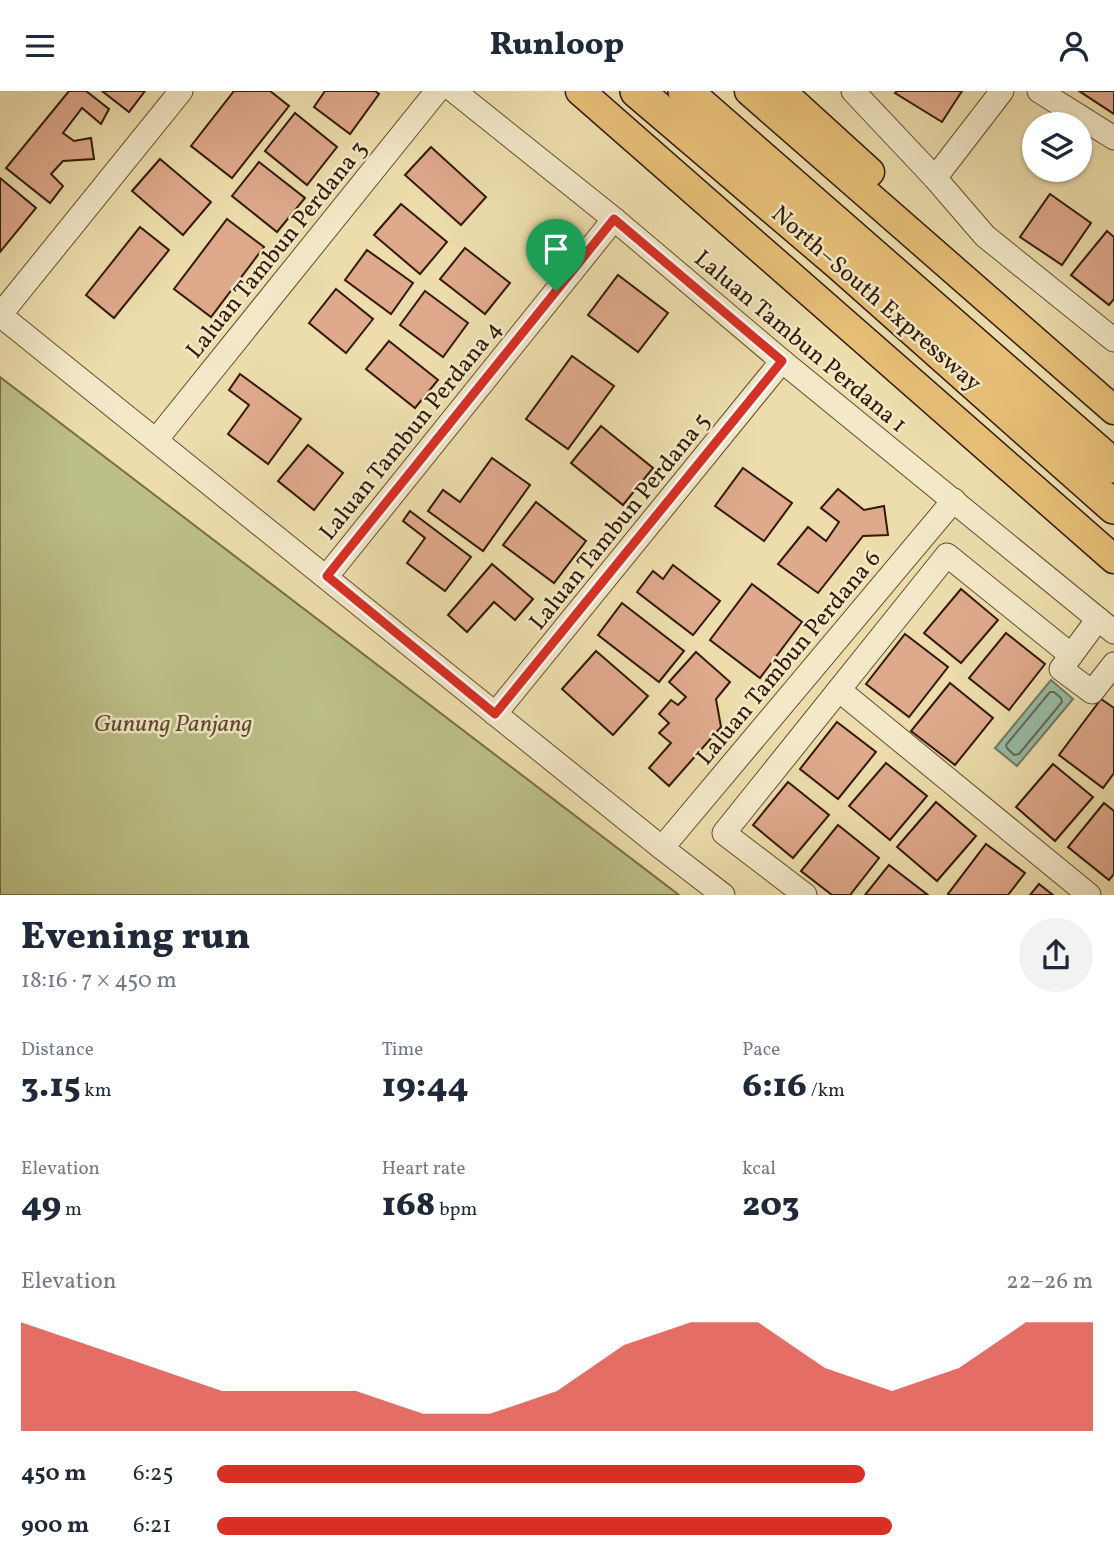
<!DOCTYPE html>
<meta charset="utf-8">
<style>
:root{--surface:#fff;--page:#f2f2f3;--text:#1f2937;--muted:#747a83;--accent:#d93025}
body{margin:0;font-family:Vollkorn,serif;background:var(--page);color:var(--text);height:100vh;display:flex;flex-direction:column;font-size:26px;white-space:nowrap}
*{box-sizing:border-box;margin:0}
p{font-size:23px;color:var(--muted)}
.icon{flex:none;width:38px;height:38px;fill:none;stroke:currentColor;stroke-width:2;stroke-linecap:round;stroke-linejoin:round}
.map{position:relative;height:804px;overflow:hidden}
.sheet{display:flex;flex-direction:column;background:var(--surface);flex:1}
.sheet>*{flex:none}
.fabs{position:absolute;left:1022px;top:21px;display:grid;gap:14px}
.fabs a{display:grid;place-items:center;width:70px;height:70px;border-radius:50%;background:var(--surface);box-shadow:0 2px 5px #0004;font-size:35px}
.pin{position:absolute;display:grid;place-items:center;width:60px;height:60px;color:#fff;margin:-72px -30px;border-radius:50% 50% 50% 0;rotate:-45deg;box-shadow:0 0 7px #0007}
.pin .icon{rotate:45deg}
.round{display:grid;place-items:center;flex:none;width:74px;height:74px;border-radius:37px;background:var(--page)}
.overview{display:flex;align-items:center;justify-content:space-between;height:119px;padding:0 21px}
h1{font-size:38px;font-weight:800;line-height:52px}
.metrics{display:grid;grid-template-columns:repeat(3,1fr);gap:10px;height:119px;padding:7px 21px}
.metrics div{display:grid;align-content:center}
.metrics b{font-size:35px;font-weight:800}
.metrics small{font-size:19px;font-weight:400}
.metrics p{font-size:19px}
.chart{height:196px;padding:14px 21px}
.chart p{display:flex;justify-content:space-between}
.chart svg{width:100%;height:126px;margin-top:7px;fill:var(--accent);opacity:.7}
ul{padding:0 21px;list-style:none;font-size:23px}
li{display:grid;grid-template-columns:112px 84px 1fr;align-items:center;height:52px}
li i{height:18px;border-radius:9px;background:var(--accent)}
header{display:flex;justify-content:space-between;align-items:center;height:91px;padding:0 21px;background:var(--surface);font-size:32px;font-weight:800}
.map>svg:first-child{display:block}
.green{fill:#bcc087;stroke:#786d46;stroke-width:2}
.water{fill:#99bca7;stroke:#707b67;stroke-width:2}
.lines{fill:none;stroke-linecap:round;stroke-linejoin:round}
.shore{stroke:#666b56;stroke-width:2}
.building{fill:#dfa98c;stroke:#331a06;stroke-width:2}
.minor-casing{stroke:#624b30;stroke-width:25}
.major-casing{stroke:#331a06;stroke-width:31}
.highway-casing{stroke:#331a06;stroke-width:36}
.minor{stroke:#f3e9c9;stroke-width:23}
.major{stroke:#e6be76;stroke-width:28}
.highway{stroke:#e6be76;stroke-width:33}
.route-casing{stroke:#fff;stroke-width:14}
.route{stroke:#d93025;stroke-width:9}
.labels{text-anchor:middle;stroke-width:5;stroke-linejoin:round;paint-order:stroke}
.street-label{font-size:24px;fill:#331a06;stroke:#f3e9c9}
.park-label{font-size:24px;font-style:italic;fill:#5c4c2d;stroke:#f3e9c9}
</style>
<header><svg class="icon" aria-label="menu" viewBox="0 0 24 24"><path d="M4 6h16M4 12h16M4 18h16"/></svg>Runloop<svg class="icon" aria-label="person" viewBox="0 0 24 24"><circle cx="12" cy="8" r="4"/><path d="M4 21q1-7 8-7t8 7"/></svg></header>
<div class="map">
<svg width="1114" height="804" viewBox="0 0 1114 804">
<rect width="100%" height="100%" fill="#edddac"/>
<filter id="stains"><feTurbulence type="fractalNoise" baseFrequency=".00286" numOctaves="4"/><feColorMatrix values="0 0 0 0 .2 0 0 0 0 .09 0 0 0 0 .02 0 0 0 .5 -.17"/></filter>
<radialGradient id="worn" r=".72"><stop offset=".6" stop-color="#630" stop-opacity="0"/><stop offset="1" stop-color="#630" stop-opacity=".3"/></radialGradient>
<path class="green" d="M0,286L679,804H0Z"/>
<path class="water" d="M1051,589L1073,608L1017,675L995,657Z"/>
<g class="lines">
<path class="shore" d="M1050,601H1054L1061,607L1062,611L1019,663L1014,664L1007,657L1006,654Z"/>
</g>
<g class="building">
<path d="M69,0H86L109,18L101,33L82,17L63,42L74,50L91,47L94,68L63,70L51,83L63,95L50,112L6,77Z"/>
<path d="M102,0H145L129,21Z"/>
<path d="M234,0H270L289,15L232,87L191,55Z"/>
<path d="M325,0H375L379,3L350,43L314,16Z"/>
<path d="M897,0H962L942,31L895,2Z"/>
<path d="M1079,0H1114V23Z"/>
<path d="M295,22L337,56L307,94L265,60Z"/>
<path d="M431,56L486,106L461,134L405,84Z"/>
<path d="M160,68L211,111L183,144L132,100Z"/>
<path d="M259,71L305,107L277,141L232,105Z"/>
<path d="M0,87L36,117L0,161Z"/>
<path d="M1050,103L1091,132L1062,174L1020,146Z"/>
<path d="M401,113L447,151L420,183L374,144Z"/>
<path d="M227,128L264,156L211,226L174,198Z"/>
<path d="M140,136L169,159L114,227L86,204Z"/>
<path d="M1107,140L1114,146V208L1109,214L1071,184Z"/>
<path d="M465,157L510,192L485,223L440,188Z"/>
<path d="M367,159L413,192L391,223L345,189Z"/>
<path d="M618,184L668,222L638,261L588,224Z"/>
<path d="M336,198L373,228L346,262L309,232Z"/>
<path d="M425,200L468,232L443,266L400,234Z"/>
<path d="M389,250L438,289L415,317L366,278Z"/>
<path d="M572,265L614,295L568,358L526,328Z"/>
<path d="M240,283L301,328L268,373L228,343L249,314L229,299Z"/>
<path d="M601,335L653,377L623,414L571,372Z"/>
<path d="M308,354L343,382L314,419L278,390Z"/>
<path d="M492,367L530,394L483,460L428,420L443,399L460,411Z"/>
<path d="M743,377L792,412L764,450L715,415Z"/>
<path d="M838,398L864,419L884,415L888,444L863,445L818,502L778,473L808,436L826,450L839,431L821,417Z"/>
<path d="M536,411L586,450L554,492L503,454Z"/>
<path d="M410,420L471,466L445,500L407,472L425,447L403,430Z"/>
<path d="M492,473L533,508L515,529L494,511L467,541L448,524Z"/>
<path d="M673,474L720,510L693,544L637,501L653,480L663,488Z"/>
<path d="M752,493L802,531L760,587L710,549Z"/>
<path d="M961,498L998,529L961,572L924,542Z"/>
<path d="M622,512L684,560L659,591L598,544Z"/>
<path d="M1006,542L1045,573L1009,619L969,587Z"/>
<path d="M905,543L948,576L909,626L866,593Z"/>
<path d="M596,560L648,605L613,644L562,598Z"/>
<path d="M696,561L730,591L716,608L721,636L669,695L649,677L671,652L659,642L669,632L659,623L671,609L678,614L686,606L669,591Z"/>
<path d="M950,592L993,627L955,674L911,640Z"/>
<path d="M1101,608L1114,617V682L1103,697L1059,664Z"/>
<path d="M837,631L876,661L838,708L800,678Z"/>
<path d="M886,672L927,705L890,749L849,715Z"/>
<path d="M1053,673L1093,706L1055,750L1016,716Z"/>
<path d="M788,691L829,724L793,767L753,734Z"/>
<path d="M936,711L976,745L937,790L897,756Z"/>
<path d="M1104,712L1114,720V783L1109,789L1068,756Z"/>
<path d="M838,734L879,767L850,804H832L801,780Z"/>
<path d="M986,753L1025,782L1008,804H950L948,803Z"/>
<path d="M889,774L928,804H865Z"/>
<path d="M1039,793L1053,804H1030Z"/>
</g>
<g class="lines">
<defs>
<g id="minor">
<path d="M454,0L614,128L782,270L1114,541"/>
<path d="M853,0L935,87L985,145L1114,249"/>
<path d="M1039,0L1114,47"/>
<path d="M935,87L1002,0"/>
<path d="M0,224L662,757L723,804"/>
<path d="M0,224L181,0"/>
<path d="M156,349L437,0"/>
<path d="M327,485L614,128"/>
<path d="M1098,528L1061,578L1092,601L1114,573"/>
<path d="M839,599L1089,804"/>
<path d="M495,623L782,270"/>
<path d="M662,757L954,409"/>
<path d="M805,804L724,742L947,464L1071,564"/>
</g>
<g id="major">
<path d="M580,0L1114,468"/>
<path d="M749,0L1114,319"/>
<path d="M781,0L870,81"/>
</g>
<g id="highway">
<path d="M637,0L840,173L1114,416"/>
<path d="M685,0L1114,375"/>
</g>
</defs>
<use href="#minor" class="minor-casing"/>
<use href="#major" class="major-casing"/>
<use href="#highway" class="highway-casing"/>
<use href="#minor" class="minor"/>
<use href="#major" class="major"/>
<use href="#highway" class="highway"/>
</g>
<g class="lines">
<defs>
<path id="route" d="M614,128L782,270L495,623L327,485Z"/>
</defs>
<use href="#route" class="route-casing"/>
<use href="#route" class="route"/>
</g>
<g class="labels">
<g class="street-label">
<text transform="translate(276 158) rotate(-51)" y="8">Laluan Tambun Perdana 3</text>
<text transform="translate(877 207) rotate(41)" y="8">North–South Expressway</text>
<text transform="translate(801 250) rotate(40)" y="8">Laluan Tambun Perdana 1</text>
<text transform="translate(410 339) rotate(-51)" y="8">Laluan Tambun Perdana 4</text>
<text transform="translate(619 430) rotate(-51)" y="8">Laluan Tambun Perdana 5</text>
<text transform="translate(788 566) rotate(-50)" y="8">Laluan Tambun Perdana 6</text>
</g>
<g class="park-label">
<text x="173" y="640">Gunung Panjang</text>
</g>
</g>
<rect width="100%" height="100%" filter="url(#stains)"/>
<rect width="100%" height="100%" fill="url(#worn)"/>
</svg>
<div class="fabs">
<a><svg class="icon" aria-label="layers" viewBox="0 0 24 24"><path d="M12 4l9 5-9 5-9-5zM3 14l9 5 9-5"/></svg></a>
</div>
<div class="pin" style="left:556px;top:200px;background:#1e9e55"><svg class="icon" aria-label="arrive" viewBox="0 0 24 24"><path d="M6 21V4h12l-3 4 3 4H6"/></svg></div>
</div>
<section class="sheet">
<div class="overview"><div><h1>Evening run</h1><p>18:16 · 7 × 450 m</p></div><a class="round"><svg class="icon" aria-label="share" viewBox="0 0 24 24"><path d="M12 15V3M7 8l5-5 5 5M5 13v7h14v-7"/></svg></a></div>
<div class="metrics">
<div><p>Distance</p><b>3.15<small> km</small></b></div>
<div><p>Time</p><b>19:44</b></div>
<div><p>Pace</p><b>6:16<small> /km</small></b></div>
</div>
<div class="metrics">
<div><p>Elevation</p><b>49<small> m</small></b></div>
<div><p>Heart rate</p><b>168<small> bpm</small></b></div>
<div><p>kcal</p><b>203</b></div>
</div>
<div class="chart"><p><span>Elevation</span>22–26 m</p>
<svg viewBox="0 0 160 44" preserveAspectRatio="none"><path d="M0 44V6L10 14L20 22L30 30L40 30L50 30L60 38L70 38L80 30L90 14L100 6L110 6L120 22L130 30L140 22L150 6L160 6V44z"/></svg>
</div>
<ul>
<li><b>450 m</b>6:25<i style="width:74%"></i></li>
<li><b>900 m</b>6:21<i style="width:77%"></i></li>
</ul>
</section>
